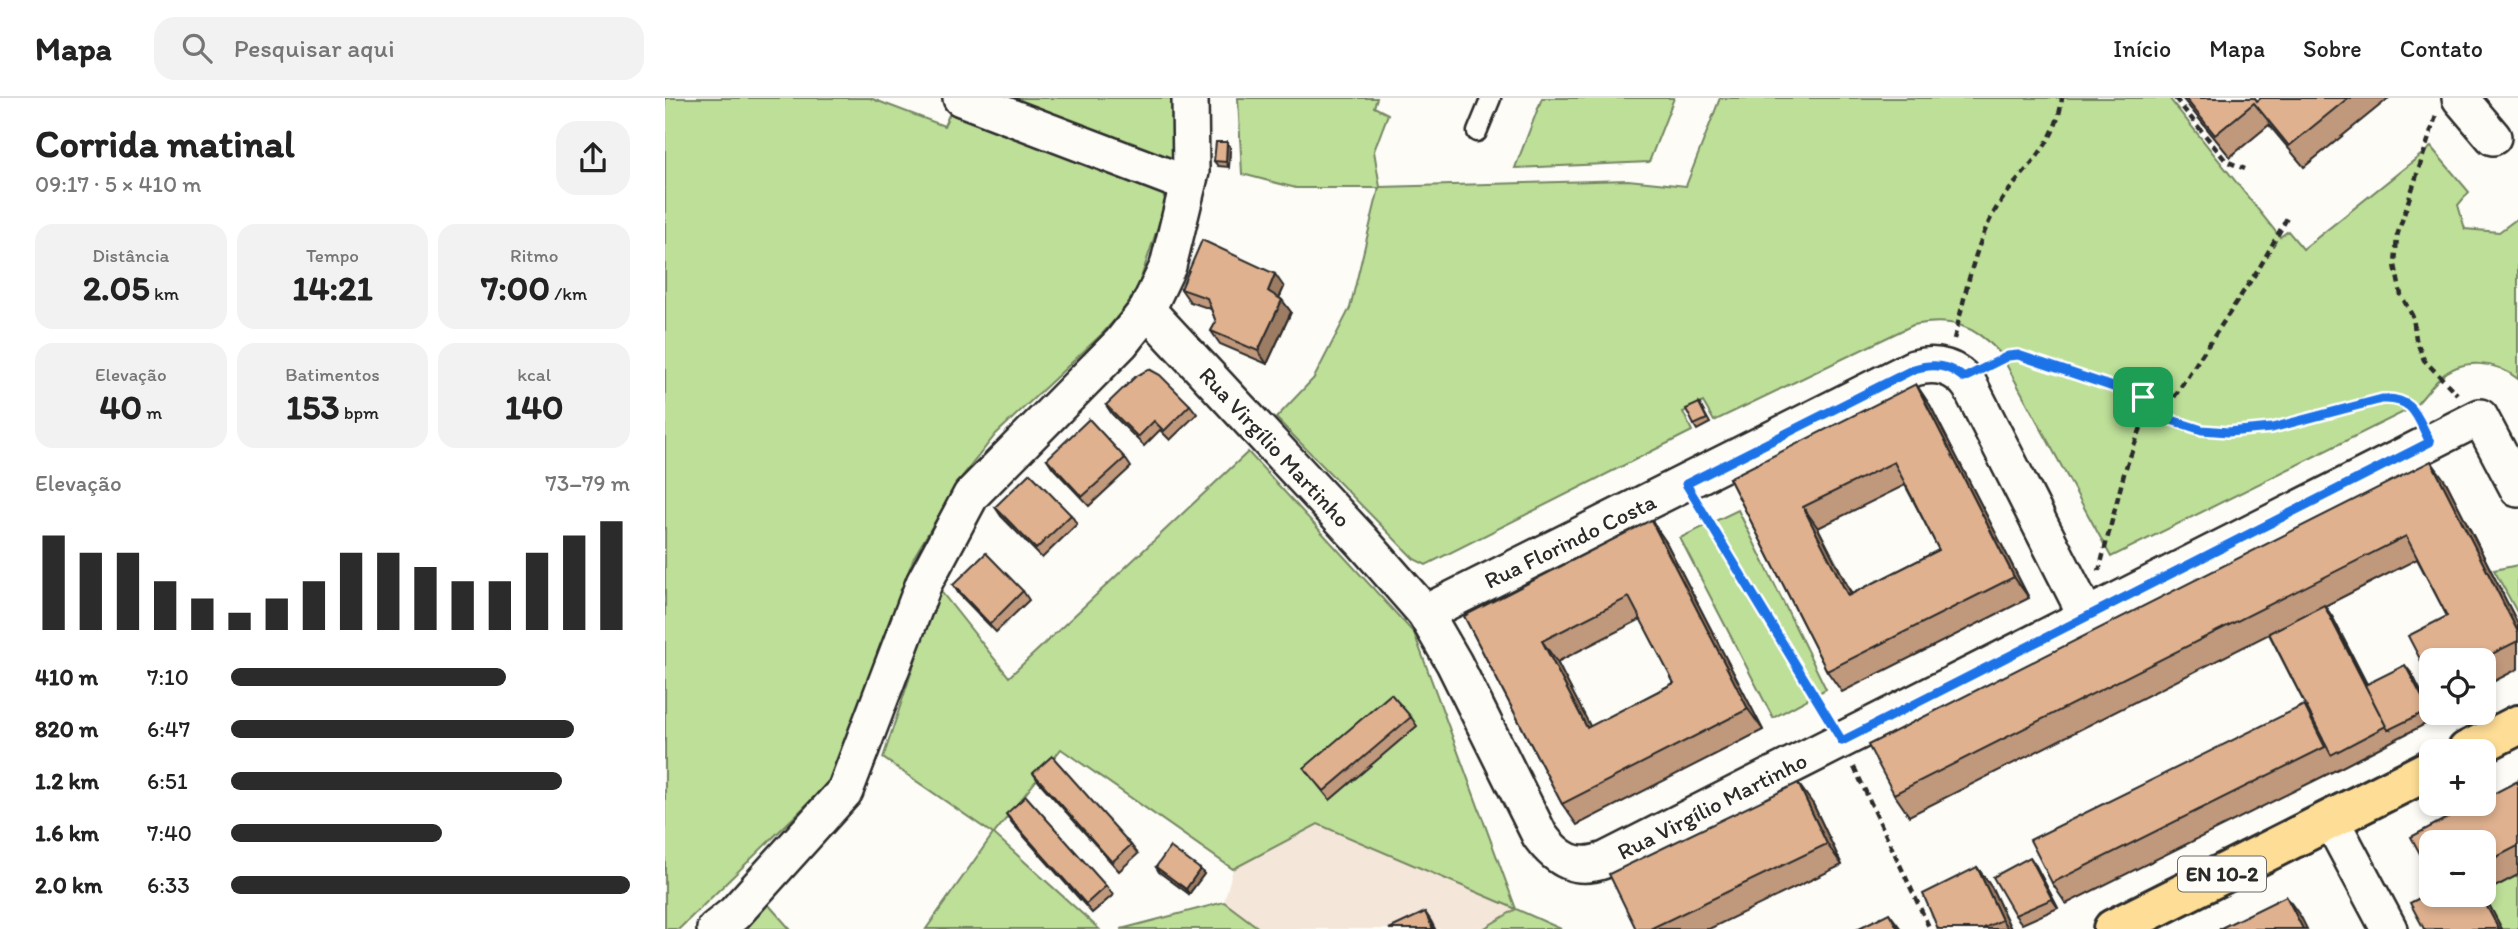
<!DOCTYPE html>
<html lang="pt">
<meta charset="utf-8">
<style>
:root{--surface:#fff;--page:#f2f2f2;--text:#222;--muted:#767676;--line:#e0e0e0;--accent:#2b2b2b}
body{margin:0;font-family:Itim,sans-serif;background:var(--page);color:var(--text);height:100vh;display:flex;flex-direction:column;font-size:26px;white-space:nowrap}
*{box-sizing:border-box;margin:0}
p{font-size:23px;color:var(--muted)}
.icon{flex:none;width:38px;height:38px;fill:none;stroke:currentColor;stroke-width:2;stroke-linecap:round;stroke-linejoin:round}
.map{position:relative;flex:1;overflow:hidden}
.panel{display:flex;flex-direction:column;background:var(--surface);width:665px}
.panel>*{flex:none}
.controls{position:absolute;left:1754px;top:550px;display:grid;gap:14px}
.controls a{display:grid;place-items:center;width:77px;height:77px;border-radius:14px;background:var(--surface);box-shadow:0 4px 10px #0003;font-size:35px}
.pin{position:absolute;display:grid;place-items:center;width:60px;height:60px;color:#fff;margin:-30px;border-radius:14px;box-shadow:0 4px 10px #0006}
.round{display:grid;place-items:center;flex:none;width:74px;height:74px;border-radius:21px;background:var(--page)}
.head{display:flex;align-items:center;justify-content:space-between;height:119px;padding:0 35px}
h1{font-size:38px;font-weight:800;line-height:52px}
.stats{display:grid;grid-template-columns:repeat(3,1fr);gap:10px;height:119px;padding:7px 35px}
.stats div{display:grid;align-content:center;border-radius:18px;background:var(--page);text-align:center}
.stats b{font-size:35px;font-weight:800}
.stats small{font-size:19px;font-weight:400}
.stats p{font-size:19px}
.chart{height:196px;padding:14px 35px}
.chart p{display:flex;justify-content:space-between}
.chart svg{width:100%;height:126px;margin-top:7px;stroke:var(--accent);stroke-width:6}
ul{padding:0 35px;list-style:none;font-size:23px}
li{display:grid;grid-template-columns:112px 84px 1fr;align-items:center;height:52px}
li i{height:18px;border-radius:9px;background:var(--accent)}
header{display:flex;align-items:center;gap:42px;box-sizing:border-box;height:98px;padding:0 35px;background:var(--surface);border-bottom:2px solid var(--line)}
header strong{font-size:33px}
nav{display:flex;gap:38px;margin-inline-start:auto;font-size:24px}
.search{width:490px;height:63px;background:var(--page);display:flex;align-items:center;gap:18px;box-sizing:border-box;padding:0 24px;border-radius:21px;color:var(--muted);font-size:26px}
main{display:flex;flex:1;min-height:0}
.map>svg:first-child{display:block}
.built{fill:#f4e6d8}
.green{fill:#bddf98;stroke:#748562;stroke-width:2}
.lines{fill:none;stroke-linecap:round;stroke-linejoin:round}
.lane-casing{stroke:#2b2b2b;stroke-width:23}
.street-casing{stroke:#2b2b2b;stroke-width:40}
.primary-casing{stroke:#2b2b2b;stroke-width:44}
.path{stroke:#2b2b2b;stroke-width:4.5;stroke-dasharray:7 5;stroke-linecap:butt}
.lane{stroke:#fdfcf7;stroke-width:18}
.street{stroke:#fdfcf7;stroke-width:35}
.primary{stroke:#fedd96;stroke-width:38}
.wall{fill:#c0987b;stroke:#2b2b2b;stroke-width:2;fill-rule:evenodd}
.shaded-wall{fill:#9c7c64;stroke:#2b2b2b;stroke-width:2}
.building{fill:#dfb18f;stroke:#2b2b2b;stroke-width:2;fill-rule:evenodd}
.route-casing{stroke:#fff;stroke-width:14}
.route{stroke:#1a73e8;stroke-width:9}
.labels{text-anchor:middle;stroke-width:7;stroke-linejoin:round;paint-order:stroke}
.shield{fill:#fdfcf7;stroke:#6a6a68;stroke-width:2}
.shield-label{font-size:21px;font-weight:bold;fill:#2b2b2b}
.street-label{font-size:23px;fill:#2b2b2b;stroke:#fdfcf7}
</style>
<header>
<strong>Mapa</strong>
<div class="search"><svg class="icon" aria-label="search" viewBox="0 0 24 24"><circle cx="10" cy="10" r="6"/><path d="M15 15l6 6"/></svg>Pesquisar aqui</div>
<nav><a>Início</a><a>Mapa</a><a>Sobre</a><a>Contato</a></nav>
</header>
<main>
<section class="panel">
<div class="head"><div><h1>Corrida matinal</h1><p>09:17 · 5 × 410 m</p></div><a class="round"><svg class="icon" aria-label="share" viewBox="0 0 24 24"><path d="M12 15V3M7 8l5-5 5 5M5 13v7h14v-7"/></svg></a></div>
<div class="stats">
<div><p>Distância</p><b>2.05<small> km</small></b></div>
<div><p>Tempo</p><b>14:21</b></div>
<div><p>Ritmo</p><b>7:00<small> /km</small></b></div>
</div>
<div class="stats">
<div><p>Elevação</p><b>40<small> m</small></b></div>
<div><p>Batimentos</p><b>153<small> bpm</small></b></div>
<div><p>kcal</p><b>140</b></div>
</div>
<div class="chart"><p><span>Elevação</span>73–79 m</p>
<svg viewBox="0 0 160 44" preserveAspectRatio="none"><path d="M5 44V11M15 44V17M25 44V17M35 44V27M45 44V33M55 44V38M65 44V33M75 44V27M85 44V17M95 44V17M105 44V22M115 44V27M125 44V27M135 44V17M145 44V11M155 44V6"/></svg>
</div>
<ul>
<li><b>410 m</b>7:10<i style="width:69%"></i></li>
<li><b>820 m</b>6:47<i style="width:86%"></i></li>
<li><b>1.2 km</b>6:51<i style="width:83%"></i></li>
<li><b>1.6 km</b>7:40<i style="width:53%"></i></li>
<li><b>2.0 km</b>6:33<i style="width:100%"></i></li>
</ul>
</section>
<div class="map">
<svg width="1853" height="831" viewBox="0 0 1853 831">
<rect width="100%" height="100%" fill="#fdfcf7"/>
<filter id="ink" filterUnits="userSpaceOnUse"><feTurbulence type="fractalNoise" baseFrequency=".0143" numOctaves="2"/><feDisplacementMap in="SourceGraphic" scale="14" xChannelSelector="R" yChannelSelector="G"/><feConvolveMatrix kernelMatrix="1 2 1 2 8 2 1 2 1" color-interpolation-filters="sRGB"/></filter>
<g filter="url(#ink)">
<path class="built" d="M653,726L851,812L818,831H595L559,804L568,771Z"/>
<g class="green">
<path d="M0,0H205L279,28L288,8L495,89L501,104L474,186L461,209L438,235L331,336L296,380L249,459L165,684L14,831H0Z"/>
<path d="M346,0H513V52L507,63Z"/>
<path d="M573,0H712L709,9L723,16L709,53L715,89L963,82L1021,88L1055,0H1504L1615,139L1623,133L1638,151L1766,49L1804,94L1793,107L1800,131L1834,134L1853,120V281C1831,263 1797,259 1775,280C1766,288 1758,300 1749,309L1446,459L1335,255C1309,227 1285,219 1248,227L1049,323L1038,304L1018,314L1027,333L761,467L749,461L611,320L649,280L685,210L714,90H631L577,76Z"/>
<path d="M877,0H1009L984,64L850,70Z"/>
<path d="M583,354L749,535L851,811L896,831H818L851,811L653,726L568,771L396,651L329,736L434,831H261L328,736L218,660L274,491L344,579Z"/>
<path d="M1073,412L1161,591L1108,620L1015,440Z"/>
<path d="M1853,467V516L1829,472Z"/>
<path d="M1853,777V831H1837L1818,795Z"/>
<path d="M559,804L595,831H456Z"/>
<path d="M102,805L125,831H71Z"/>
</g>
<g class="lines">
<defs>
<path id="lane" d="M812,34L826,0"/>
<g id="street">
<path d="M296,0L522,86"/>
<path d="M1795,0L1828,39"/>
<path d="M482,212L697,443L760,515L789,565L875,738C893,762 911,773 940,762L1815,319L1853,391"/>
<path d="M760,515L1249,270C1272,264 1291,269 1305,288L1422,519"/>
<path d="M1666,722L1724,831"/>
<path d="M50,831L70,815L180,693L259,485L306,397L456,245L482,212L503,168L526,74L525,0"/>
</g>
<g id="primary">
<path d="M1802,653L1853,627"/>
<path d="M1448,831L1766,671"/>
</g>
</defs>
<use href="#lane" class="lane-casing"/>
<use href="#street" class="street-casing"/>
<use href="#primary" class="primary-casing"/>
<g class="path">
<path d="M1510,0L1561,63L1580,71"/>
<path d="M1771,18L1732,138L1730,167L1736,197L1748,219L1751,241L1759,262L1792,296"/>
<path d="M1289,241C1300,200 1307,156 1327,118C1350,75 1391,54 1397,0"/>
<path d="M1328,266L1343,258L1366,260L1478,299L1483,308L1482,314L1460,372L1434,473"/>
<path d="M1482,314C1503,322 1527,333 1549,334C1601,338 1667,314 1717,301C1733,300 1742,301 1750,316"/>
<path d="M1496,319L1596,167L1622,120"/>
<path d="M1036,410L1160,615"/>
<path d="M1189,669L1265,831"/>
</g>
<use href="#lane" class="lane"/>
<use href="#street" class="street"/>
<use href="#primary" class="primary"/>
</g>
<g class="wall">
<path d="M1517,0H1590L1592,3L1596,0H1724L1639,69L1604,27L1565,59Z"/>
<path d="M565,49L564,69L553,68L549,63Z"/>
<path d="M619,189L614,200L617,202L626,214L602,266L555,246L546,233L551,224L546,211L525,204L516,191Z"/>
<path d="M1034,305L1045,325L1032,332L1029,327Z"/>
<path d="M441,307H525L532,316L505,342L495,332L479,348L447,316Z"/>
<path d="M1265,307L1364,500L1177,594L1162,573L1064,380ZM1240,387L1274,452L1187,496L1153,430Z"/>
<path d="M460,360L466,369L424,408L388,370L382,361Z"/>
<path d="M1781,384L1853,526V571L1818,589V562H1766L1782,518L1752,461L1660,508L1668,520L1702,586L1747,576L1770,621L1675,670L1401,806L1387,785L1643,612L1604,536L1244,718L1229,696Z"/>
<path d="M330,409L406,417L412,426L377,460L336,418Z"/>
<path d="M986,422L1001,444L1098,632L912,727L897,706L799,518ZM976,521L1009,585L925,629L892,564Z"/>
<path d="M288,487L358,493L364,502L331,534L294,496Z"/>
<path d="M746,619L752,628L665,702L639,670Z"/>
<path d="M368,675L466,747L473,756L454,773L374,684Z"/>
<path d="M1853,683V777L1818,795V796V744Z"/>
<path d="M1148,706L1177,767L1044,831H971Z"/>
<path d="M341,716L441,788L448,797L427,815L347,725Z"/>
<path d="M1371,768L1393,810L1357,826L1350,817Z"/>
<path d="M491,769L535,771L539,776L524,796L494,774Z"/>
<path d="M1312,769L1327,790L1346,831H1273Z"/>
</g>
<g class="shaded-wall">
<path d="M562,44L565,49L564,69L561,64Z"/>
<path d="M610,176L619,189L612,205L603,193Z"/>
<path d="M617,202L626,214L602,266L593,253Z"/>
<path d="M1251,286L1265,307L1364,500L1349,479Z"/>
<path d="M1766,363L1781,384L1853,526V534Z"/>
<path d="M1138,409L1153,430L1198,519L1183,498Z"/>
<path d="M986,422L1001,444L1098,632L1083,611Z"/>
<path d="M1659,507L1668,520L1725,632H1723L1721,628Z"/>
<path d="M877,543L892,564L937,651L922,630Z"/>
<path d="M1740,567L1747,576L1770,621L1764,612Z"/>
<path d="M1133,685L1148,706L1177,767L1162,746Z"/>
<path d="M1365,759L1371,768L1393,810L1387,801Z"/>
<path d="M1312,769L1327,790L1346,831H1343L1337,822Z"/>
<path d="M535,771L539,776L524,796L521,791Z"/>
<path d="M1818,795L1837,831H1834L1815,796H1818Z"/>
<path d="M1621,798L1636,819L1642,831H1638Z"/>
<path d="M760,814L766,823L770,831H768Z"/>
<path d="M1224,815L1236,831H1233Z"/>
</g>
<g class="building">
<path d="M1520,0H1590L1592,3L1596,0H1683L1624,48L1589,5L1550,37Z"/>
<path d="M551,44H562L561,64L549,63Z"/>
<path d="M537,142L610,176L603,193L617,202L593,253L546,233L551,224L542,200L516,191Z"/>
<path d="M484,271L495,277L525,307L499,333L489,323L473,339L441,307L470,279Z"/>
<path d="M1251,286L1349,479L1162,573L1064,380ZM1229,364L1274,452L1183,498L1138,409Z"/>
<path d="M1034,305L1042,321L1029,327L1021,311Z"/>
<path d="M424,321L460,360L417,399L382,361Z"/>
<path d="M1766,363L1853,534V543L1815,562H1766V582L1743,538L1782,518L1741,438L1229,696L1203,647Z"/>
<path d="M365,375L406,417L371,451L330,409Z"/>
<path d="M986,422L1083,611L897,706L799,518ZM964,499L1009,585L922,630L877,543Z"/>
<path d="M321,455L358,493L325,526L288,487Z"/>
<path d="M1659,507L1721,628L1666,657L1604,535Z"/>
<path d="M1740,567L1764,612L1723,632L1700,587Z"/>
<path d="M726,596L746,619L659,693L639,670Z"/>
<path d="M1639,607L1660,649L1387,785L1365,742Z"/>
<path d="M387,658L466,747L447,764L368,675Z"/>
<path d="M1853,683V748L1818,766V744H1766V776L1746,739L1810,705H1818V701Z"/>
<path d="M1133,685L1162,746L985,831H971L944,776Z"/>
<path d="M361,698L441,788L421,806L341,716Z"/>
<path d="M505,749L535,771L521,791L491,769Z"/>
<path d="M1365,759L1387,801L1350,817L1328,779Z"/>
<path d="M1312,769L1337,822L1317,831H1273L1258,796Z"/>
<path d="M1766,794V796H1815L1834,831H1759L1745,805Z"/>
<path d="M1621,798L1638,831H1554Z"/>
<path d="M760,814L768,831H724Z"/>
<path d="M1224,815L1233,831H1192Z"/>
</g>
</g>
<g class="lines" filter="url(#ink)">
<defs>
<path id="route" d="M1353,257L1478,299L1483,308L1482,314L1537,332L1563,334L1607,330L1717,301C1750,299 1752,320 1765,344L1177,643L1021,386L1249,271C1269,265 1283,267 1299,280L1343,258Z"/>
</defs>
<use href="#route" class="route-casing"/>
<use href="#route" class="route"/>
</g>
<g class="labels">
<rect class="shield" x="1513" y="758.5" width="88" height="35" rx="5"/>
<g class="shield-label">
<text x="1557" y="783">EN 10-2</text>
</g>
<g class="street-label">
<text transform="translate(610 349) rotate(47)" y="8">Rua Virgílio Martinho</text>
<text transform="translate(905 443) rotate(-26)" y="8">Rua Florindo Costa</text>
<text transform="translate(1047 708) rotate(-27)" y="8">Rua Virgílio Martinho</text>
</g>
</g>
</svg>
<div class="controls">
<a><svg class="icon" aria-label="locate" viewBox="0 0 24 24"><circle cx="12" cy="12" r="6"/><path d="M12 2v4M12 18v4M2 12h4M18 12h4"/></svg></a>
<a>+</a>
<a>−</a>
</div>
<div class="pin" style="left:1478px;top:299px;background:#1e9e55"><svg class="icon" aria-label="arrive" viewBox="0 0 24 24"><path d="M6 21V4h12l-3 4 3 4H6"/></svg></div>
</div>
</main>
